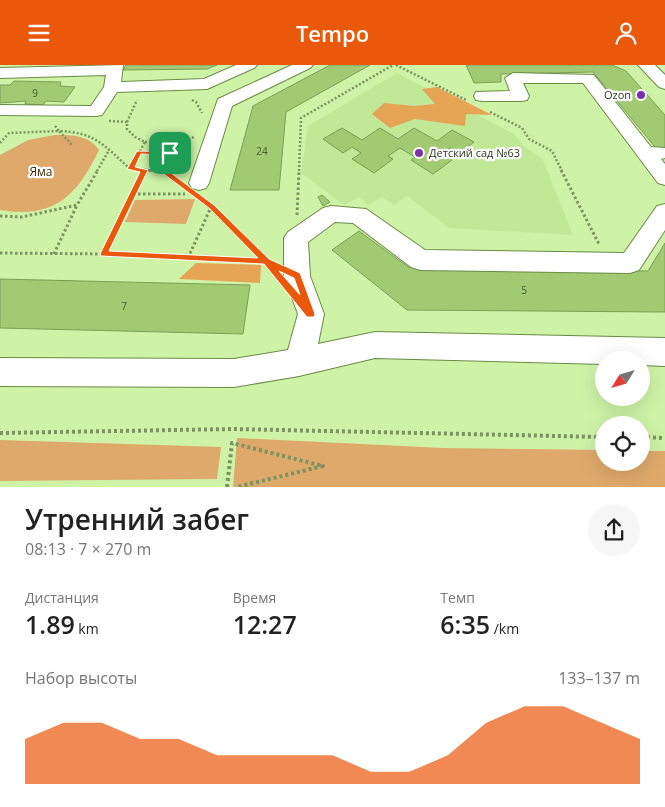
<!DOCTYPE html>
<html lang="ru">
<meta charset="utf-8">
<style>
:root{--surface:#fff;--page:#f6f6f6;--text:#222;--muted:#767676;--accent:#ea580c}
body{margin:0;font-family:"Open Sans",sans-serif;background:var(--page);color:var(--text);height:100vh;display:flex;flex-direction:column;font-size:19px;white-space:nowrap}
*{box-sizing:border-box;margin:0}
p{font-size:16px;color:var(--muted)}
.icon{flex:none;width:28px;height:28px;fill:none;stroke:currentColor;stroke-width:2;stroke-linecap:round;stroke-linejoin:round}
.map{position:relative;height:422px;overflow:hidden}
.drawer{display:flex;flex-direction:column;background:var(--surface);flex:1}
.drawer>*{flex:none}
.needle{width:32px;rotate:233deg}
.tools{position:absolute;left:595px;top:286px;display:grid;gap:10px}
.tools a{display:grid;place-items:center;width:55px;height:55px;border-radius:50%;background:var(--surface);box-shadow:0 5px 20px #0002;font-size:25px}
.pin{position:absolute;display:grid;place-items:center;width:42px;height:42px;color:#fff;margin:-21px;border-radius:10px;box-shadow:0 2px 8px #0006}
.round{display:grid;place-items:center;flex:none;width:52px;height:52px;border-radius:26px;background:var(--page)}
.head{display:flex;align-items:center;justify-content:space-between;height:85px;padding:0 25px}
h1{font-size:28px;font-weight:600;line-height:38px}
.metrics{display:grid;grid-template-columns:repeat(3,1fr);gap:8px;height:85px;padding:5px 25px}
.metrics div{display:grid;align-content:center}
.metrics b{font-size:25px;font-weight:600}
.metrics small{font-size:14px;font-weight:400}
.metrics p{font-size:14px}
.chart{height:140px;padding:10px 25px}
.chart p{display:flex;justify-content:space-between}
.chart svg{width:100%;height:90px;margin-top:5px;fill:var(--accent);opacity:.7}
header{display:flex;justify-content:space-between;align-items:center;height:65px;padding:0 25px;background:var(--accent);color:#fff;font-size:22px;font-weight:600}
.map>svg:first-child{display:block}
.built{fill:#c1e897}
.green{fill:#dfa96b}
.forest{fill:#e6a455}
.building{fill:#a1ca73;stroke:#7c9e56}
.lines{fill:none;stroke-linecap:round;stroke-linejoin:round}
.minor-casing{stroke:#6a8b44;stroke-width:2}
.path-far2{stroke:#7b945f;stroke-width:2.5;stroke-dasharray:2 2;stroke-linecap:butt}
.path-far1{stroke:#7b945f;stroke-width:3;stroke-dasharray:2.5 2.5;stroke-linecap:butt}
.path{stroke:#7b945f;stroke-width:4;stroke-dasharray:3 3;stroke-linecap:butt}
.minor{fill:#fff;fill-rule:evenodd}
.route{fill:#ea580c;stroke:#fff;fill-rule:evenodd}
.poi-dot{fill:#7a33a6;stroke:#fff;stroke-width:2}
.labels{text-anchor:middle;stroke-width:4.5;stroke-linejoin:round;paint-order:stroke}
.number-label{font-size:10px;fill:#485c30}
.far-poi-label{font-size:11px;fill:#2a381a;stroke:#fff;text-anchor:end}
.park-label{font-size:12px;fill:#442a06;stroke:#fff}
</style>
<header><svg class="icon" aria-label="menu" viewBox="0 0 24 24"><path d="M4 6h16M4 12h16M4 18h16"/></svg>Tempo<svg class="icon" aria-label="person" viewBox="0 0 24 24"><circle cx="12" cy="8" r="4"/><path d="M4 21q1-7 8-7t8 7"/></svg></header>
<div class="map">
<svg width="665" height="422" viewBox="0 0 665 422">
<rect width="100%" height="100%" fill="#cef3a7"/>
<path class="built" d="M397,8L514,69L524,82L542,93L573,170L449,163L407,131L394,140L382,132L368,140L359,132L344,140L301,108L308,61Z"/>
<g class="green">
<path d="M55,70C73,70 88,70 99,85C77,131 54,154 0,145V90L28,75Z"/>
<path d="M195,134L186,159L125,157L135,135Z"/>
<path d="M237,373L443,383L604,385V398H641V386H665V422H233Z"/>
<path d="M0,375L221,382L217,414L0,416Z"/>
</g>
<g class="forest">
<path d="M437,22L492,50L466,49L465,61L415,54L390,63L372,49L384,38L414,41L435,39L422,24Z"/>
<path d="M196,198L261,200L260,218L179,214Z"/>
</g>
<g class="building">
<path d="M126,0H217L207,4L123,5Z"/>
<path d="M330,0H370L286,47L279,125H230L253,41Z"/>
<path d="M466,0H612L626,6L665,50V94L593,7L501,9V17L474,18Z"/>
<path d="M14,16L61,17L60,21L75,22L64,37L46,36L43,40L25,39L26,36L0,38V20H10Z"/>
<path d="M342,63L362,75L380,63L398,74L414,63L437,76L452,65L474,77L459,89L449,83L442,88L452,95L433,109L411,95L415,92L400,83L388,91L393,94L374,108L352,94L361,88L352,82L343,88L323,74Z"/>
<path d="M322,130L330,137L323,141L318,132Z"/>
<path d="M359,166L408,202L648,206L665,178V247L407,245L332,185Z"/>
<path d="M0,214L250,220L243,269L0,263Z"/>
</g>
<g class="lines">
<defs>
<g id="minor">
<path d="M123,0L121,17L204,14L236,0H257L254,3L207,24L117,27L102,50L96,51L0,50V40L91,41L104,22L106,10L0,13V3Z"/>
<path d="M292,0H313L310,3L232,41L209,118L206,123L199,125L192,123L189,118L218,34Z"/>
<path d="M638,0H655L665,10V24L659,22Z"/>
<path d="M513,8L594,10L651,82L665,83V93L661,94L665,99V120L658,118L583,18H523L529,31L527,35L521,36H482L476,35L474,31L476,27L510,26L505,13Z"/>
<path d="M665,139V165L639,205L630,208L420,205L411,202L353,158L335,157L308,177L310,211L324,249L318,279L375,267L665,273V301L641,300V295H604V299L375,293L299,311L234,322L0,321V293L234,294L288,285L298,249L284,211V173L288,167L323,143L331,141L366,144L425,185L624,188L657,141Z"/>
</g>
</defs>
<use href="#minor" class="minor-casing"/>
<g class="path-far2">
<path d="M396,0L466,35"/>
<path d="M192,35L196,37L202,48"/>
<path d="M490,47L522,63L529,74L552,86L562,106"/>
<path d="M109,56L127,57V64L135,72L145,77L130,104L160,106"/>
<path d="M127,57L137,35"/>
<path d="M55,61L59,66C95,67 105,81 130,104"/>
<path d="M145,77L188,76L195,71"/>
<path d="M0,78L9,68L59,66L72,80"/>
<path d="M139,87L170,88L163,106"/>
<path d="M170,88L175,76"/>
<path d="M97,106L109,85"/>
<path d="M299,106L301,53L393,0"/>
</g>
<g class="path-far1">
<path d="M139,105L163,106"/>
<path d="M164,105L180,118"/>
<path d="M561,105L599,179"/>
<path d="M133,129H185"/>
<path d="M201,134L275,207"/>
<path d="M297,150L299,105"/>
<path d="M0,151L22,152L77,140L98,105"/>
<path d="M0,188L104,189L266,196L274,200"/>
<path d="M54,189L77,140"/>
<path d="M104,189L145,105"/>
<path d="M188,193L211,142"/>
</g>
<g class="path">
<path d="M0,368L233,364L604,372"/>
<path d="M641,372L665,373"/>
<path d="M227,422L232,378L323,401L237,422"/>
</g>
<use href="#minor" class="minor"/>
</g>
<path class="route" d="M137,86L173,87L167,105L214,140L269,194L300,208L315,249L314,252H307L264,199L101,191L100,189L140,107L127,104ZM141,89L166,90L161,107L209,143L258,193L109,186L148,105L135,102ZM279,206L294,213L300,230Z"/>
<g class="poi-dot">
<circle cx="641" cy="30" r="5"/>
<circle cx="419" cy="88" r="5"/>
</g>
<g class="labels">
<g class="number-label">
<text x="35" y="32">9</text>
<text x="262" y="90">24</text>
<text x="524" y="229">5</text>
<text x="124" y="245">7</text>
</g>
<g class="far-poi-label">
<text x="631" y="34">Ozon</text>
<text x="429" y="92" text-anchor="start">Детский сад №63</text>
</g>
<g class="park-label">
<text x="41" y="111">Яма</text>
</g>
</g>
</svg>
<div class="tools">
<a><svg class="needle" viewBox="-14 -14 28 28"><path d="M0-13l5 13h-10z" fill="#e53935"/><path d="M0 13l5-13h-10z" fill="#767676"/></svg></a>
<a><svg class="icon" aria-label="locate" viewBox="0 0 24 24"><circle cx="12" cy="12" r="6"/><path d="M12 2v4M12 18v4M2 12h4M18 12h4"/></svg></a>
</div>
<div class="pin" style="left:170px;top:88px;background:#1e9e55"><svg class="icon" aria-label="arrive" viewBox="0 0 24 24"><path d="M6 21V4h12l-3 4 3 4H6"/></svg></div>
</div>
<section class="drawer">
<div class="head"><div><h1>Утренний забег</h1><p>08:13 · 7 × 270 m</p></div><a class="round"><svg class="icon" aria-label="share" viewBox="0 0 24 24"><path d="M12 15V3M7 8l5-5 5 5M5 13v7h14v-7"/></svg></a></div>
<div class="metrics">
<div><p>Дистанция</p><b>1.89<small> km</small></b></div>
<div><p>Время</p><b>12:27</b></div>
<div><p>Темп</p><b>6:35<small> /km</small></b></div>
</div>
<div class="chart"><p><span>Набор высоты</span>133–137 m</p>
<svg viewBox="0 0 160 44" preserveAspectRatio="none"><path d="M0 44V22L10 14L20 14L30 22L40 22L50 30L60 30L70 30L80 30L90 38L100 38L110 30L120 14L130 6L140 6L150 14L160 22V44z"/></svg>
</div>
</section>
